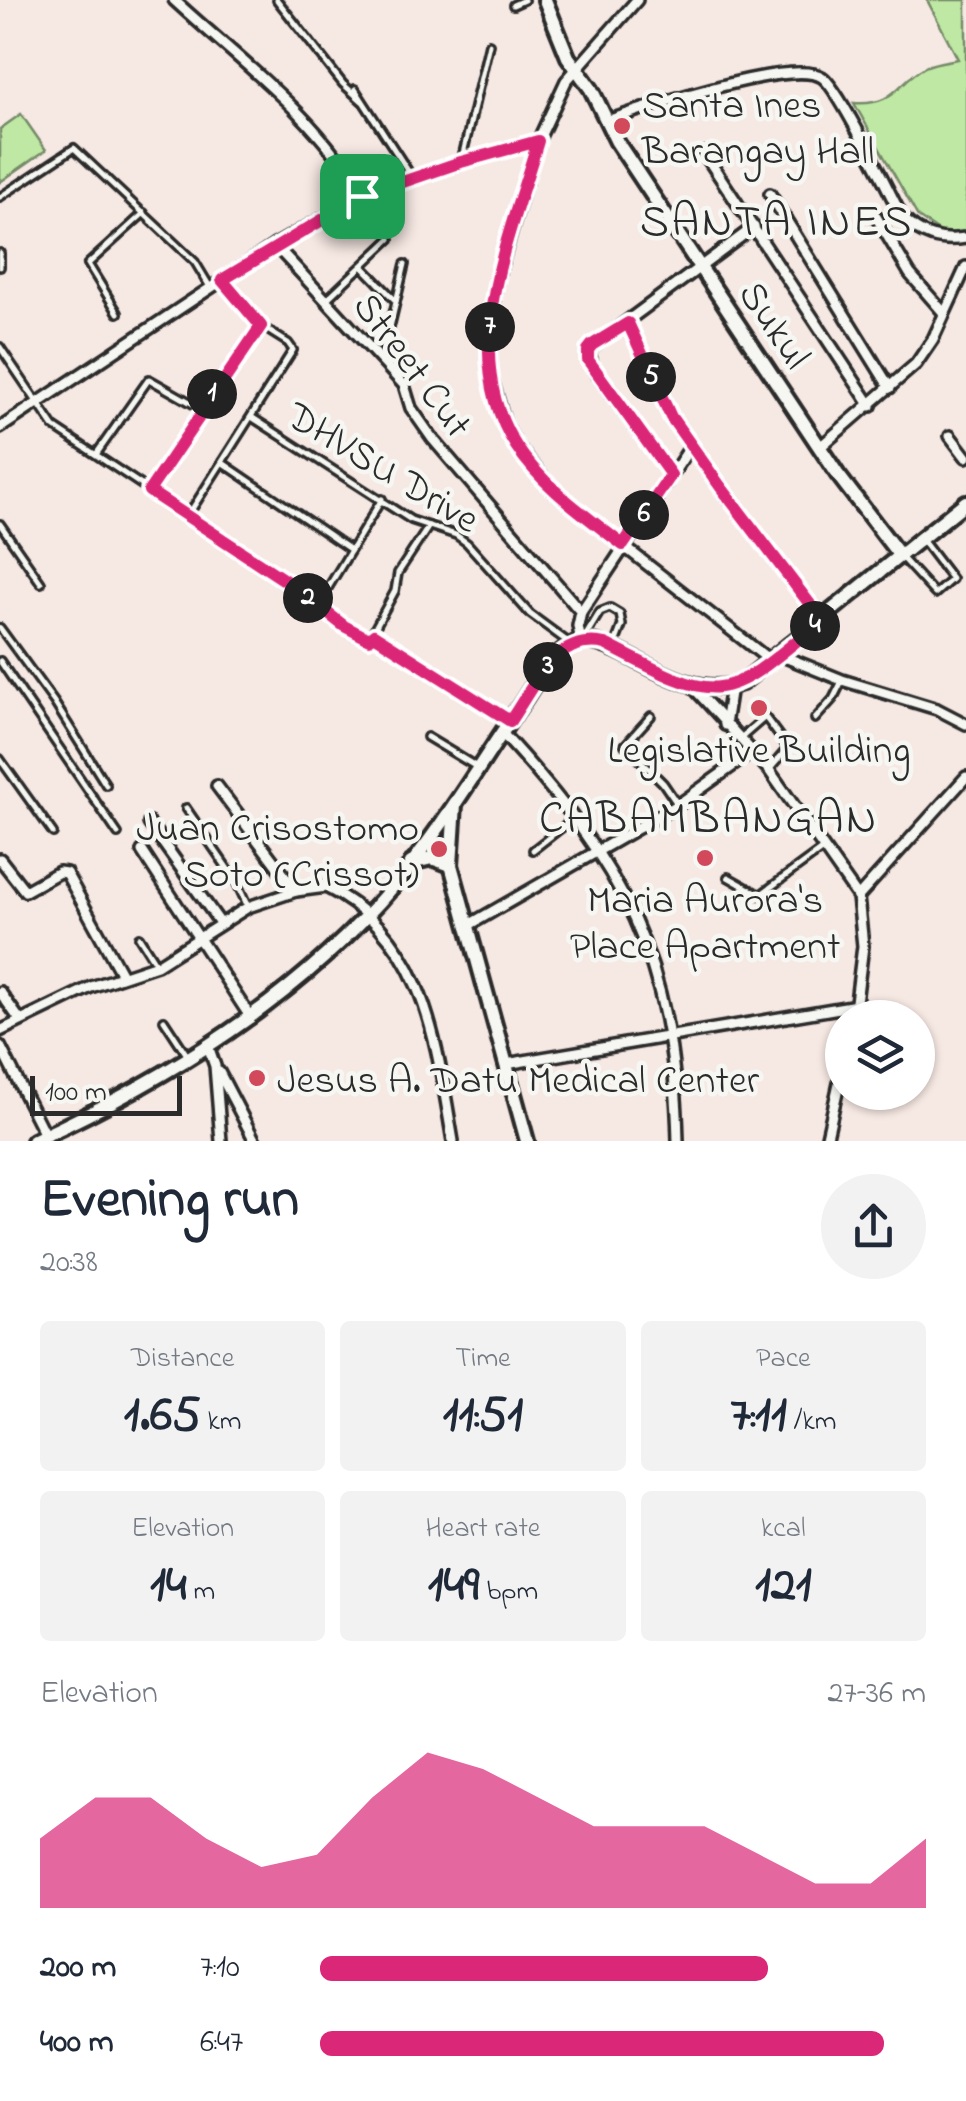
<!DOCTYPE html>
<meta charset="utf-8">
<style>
:root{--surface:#fff;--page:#f2f2f3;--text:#1f2937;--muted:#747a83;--accent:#db2777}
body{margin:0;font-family:"Indie Flower",sans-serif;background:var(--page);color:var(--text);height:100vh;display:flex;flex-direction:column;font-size:38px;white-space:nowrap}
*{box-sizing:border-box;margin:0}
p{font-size:32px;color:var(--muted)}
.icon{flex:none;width:55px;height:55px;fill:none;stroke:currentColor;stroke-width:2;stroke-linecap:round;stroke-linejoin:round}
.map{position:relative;height:1141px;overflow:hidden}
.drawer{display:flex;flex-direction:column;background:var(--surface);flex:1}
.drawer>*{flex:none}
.tools{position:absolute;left:825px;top:1000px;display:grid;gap:20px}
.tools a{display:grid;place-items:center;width:110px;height:110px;border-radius:50%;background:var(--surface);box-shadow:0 2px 8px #0004;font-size:50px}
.scale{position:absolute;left:30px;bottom:25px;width:152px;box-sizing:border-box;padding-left:10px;border:5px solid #2b2b2b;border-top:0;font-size:28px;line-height:35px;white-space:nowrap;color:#2b2b2b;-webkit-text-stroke:8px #f6f6f2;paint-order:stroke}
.pin{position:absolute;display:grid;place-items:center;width:85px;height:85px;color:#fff;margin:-42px;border-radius:20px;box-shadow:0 5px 15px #0006}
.km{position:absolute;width:50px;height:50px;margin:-25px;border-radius:50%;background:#222;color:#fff;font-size:28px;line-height:50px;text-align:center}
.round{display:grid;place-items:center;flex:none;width:105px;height:105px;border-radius:52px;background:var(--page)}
.overview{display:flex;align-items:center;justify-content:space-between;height:170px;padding:0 40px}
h1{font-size:55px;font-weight:700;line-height:75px}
.metrics{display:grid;grid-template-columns:repeat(3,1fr);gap:15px;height:170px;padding:10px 40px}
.metrics div{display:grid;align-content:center;border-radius:10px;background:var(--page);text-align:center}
.metrics b{font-size:50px;font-weight:700}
.metrics small{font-size:28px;font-weight:400}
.metrics p{font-size:28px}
.chart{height:280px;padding:20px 40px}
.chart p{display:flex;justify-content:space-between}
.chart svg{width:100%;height:180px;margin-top:10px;fill:var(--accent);opacity:.7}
ul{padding:0 40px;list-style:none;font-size:32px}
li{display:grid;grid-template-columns:160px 120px 1fr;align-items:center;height:75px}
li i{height:25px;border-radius:12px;background:var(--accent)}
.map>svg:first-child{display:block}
.green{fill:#bfe8a4;stroke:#758a68;stroke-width:2.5}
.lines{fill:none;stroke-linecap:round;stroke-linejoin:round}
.lane-casing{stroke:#2b2b2b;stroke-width:12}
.street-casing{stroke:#2b2b2b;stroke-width:16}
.secondary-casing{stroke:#2b2b2b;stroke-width:20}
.lane{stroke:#f6f6f2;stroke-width:5}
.street{stroke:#f6f6f2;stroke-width:9}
.secondary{stroke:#f6f6f2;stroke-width:12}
.route-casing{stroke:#fff;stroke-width:20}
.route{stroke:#db2777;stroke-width:12}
.poi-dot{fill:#d1495b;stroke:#f6f6f2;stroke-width:4}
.labels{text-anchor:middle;stroke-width:9;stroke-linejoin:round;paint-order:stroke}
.poi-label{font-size:40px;fill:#2b2b2b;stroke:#f6f6f2;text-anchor:start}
.street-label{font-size:40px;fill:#2b2b2b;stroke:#f6f6f2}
.quarter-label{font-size:45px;letter-spacing:2.5px;fill:#2b2b2b;stroke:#f6f6f2}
</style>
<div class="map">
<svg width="966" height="1141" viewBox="0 0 966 1141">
<rect width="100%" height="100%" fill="#f6e8e3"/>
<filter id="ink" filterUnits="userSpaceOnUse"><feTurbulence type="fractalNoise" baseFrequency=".01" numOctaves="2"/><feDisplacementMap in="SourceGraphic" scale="20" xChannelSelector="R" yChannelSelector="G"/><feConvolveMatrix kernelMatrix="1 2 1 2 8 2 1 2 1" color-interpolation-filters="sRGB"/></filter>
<g filter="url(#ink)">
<g class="green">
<path d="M927,0H966V231L943,234L918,217L854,103C897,106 896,82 925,67C934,62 948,61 958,59Z"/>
<path d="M21,114L46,150L0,182V129Z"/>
</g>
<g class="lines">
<defs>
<g id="lane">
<path d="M277,0L343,84L362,101"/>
<path d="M513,5L524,0"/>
<path d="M355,89L412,177"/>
<path d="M461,162L489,44"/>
<path d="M0,197L74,148L195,262L210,287"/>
<path d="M0,253V267"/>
<path d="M362,266L396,301"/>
<path d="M327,299L390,239"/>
<path d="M118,313L88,264L144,213"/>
<path d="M0,347L54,427L292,585L343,625L369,639L395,591L398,573L429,526"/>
<path d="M382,361L405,264"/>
<path d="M253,418L411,520L456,535L467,543L530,614L568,642"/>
<path d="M97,453L149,379L202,409"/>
<path d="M223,463L351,550"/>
<path d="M149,491L261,326"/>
<path d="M187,517L293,350L288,343L261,326L223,282"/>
<path d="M0,524L41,583"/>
<path d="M902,558L935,594L952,579L923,541"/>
<path d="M317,606L382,499"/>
<path d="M0,628L54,702L106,785"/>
<path d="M374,635L507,719"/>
<path d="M583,640L600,612L610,608L620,614L622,625L614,646"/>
<path d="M0,661L118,834"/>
<path d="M651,716L625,745L663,783L678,805"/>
<path d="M815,719L833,699L842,681"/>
<path d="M427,737L475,766"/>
<path d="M742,737L765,717L788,748L769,770"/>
<path d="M0,759L53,833"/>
<path d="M186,808L236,881L248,907"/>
<path d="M533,850L574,818"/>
<path d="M728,877L760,895L824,848"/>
<path d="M139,937L156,964"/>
<path d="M164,1020L187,1055"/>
</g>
<g id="street">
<path d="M174,0C240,61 318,117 362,196"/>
<path d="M637,0L566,81L538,141L496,284L490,330V373L505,424L517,446L557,494L772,662"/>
<path d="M607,121C644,108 792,58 822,77C839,88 889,192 902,217C920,236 940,242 966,238"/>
<path d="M704,153L871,406"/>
<path d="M770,194L890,388"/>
<path d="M875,215L910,274L944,313"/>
<path d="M275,245L404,385L411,408L432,438L581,612"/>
<path d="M628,323L671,417L720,487L822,620"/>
<path d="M0,428L275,245L362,196L461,162L538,141"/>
<path d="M950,436L966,457"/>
<path d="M819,448L916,364L933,339L966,267"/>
<path d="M671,475L594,370L588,350L754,227"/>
<path d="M581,642L578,626L581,612L691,446"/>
<path d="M780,655L842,680L937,709L966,724"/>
<path d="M691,685L769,770L858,897L863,946L854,1018"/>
<path d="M725,725L731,686"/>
<path d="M502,733C623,864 674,960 678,1141"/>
<path d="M217,786L296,891"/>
<path d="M149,823L220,923"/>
<path d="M142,851L251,1018"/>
<path d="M0,859L25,891L59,872L66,873L122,975"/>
<path d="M858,897L966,777"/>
<path d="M469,925L678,805L752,752"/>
<path d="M0,992L20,1020"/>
<path d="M0,1031L91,987L157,965L248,907L296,891L326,887C426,937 436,1043 453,1141"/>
<path d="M0,1046L45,1135"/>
<path d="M208,1046L215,1066L221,1141"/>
<path d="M506,1064L857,1005"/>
<path d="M219,1072L255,1141"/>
<path d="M826,1141L842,1070"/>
</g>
<g id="secondary">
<path d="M545,0L568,57L591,89L617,142L838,475L900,556"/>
<path d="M455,804L451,865L527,1141"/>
<path d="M411,863L432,858L451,865"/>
<path d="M33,1141C169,1078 298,999 396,883C441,830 478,767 518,709C532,689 548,656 571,645C611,624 672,706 742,683L966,502"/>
</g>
</defs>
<use href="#lane" class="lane-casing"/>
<use href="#street" class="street-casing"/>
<use href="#secondary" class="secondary-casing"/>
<use href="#lane" class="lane"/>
<use href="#street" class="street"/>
<use href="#secondary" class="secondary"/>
</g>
</g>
<g class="lines" filter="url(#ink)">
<defs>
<path id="route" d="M538,141C510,236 456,353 516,446C543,487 585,515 623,545L671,475L588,360V350L592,345L628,323L671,417L720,486L822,620C720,705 724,706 605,644C556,633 534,686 510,721L374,635L369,639L344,626L292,585L149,491L261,326L222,280L362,196L461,162Z"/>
</defs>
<use href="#route" class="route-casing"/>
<use href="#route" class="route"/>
</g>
<g class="poi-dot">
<circle cx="622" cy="126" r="10"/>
<circle cx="759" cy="708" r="10"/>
<circle cx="439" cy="849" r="10"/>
<circle cx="705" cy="858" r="10"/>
<circle cx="257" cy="1078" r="10"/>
</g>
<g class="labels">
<g class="poi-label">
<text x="642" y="117">Santa Ines<tspan x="642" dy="46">Barangay Hall</tspan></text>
<text x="759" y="762" text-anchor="middle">Legislative Building</text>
<text x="419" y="840" text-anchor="end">Juan Crisostomo<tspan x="419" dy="46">Soto (Crissot)</tspan></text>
<text x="705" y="912" text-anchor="middle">Maria Aurora's<tspan x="705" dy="46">Place Apartment</tspan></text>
<text x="277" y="1092">Jesus A. Datu Medical Center</text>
</g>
<g class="street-label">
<text transform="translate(776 324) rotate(56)" y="14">Sukul</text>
<text transform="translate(414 364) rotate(53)" y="14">Street Cut</text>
<text transform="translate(384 466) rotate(31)" y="14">DHVSU Drive</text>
</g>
<g class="quarter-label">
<text x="777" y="235">SANTA INES</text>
<text x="709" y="832">CABAMBANGAN</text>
</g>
</g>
</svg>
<div class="tools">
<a><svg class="icon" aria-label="layers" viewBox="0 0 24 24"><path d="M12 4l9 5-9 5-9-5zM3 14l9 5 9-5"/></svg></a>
</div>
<div class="scale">100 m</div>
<div class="pin" style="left:362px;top:196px;background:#1e9e55"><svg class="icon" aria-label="arrive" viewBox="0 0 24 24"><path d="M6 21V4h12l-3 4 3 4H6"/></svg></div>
<b class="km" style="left:212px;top:394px">1</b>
<b class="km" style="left:308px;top:598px">2</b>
<b class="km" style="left:548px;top:667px">3</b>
<b class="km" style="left:815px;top:626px">4</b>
<b class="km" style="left:651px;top:377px">5</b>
<b class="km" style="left:644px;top:515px">6</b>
<b class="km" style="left:490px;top:327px">7</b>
</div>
<section class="drawer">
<div class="overview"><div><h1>Evening run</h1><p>20:38</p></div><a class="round"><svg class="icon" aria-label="share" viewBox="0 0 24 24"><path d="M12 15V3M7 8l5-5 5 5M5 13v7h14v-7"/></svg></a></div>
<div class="metrics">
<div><p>Distance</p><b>1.65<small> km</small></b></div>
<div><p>Time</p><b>11:51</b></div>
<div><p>Pace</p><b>7:11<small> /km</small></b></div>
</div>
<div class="metrics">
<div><p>Elevation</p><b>14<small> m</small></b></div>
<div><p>Heart rate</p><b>149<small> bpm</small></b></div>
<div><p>kcal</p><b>121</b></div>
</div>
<div class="chart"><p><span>Elevation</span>27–36 m</p>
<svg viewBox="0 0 160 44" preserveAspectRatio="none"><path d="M0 44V27L10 17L20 17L30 27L40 34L50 31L60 17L70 6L80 10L90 17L100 24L110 24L120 24L130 31L140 38L150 38L160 27V44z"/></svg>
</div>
<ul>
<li><b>200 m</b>7:10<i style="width:74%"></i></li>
<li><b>400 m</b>6:47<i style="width:93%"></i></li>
</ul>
</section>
